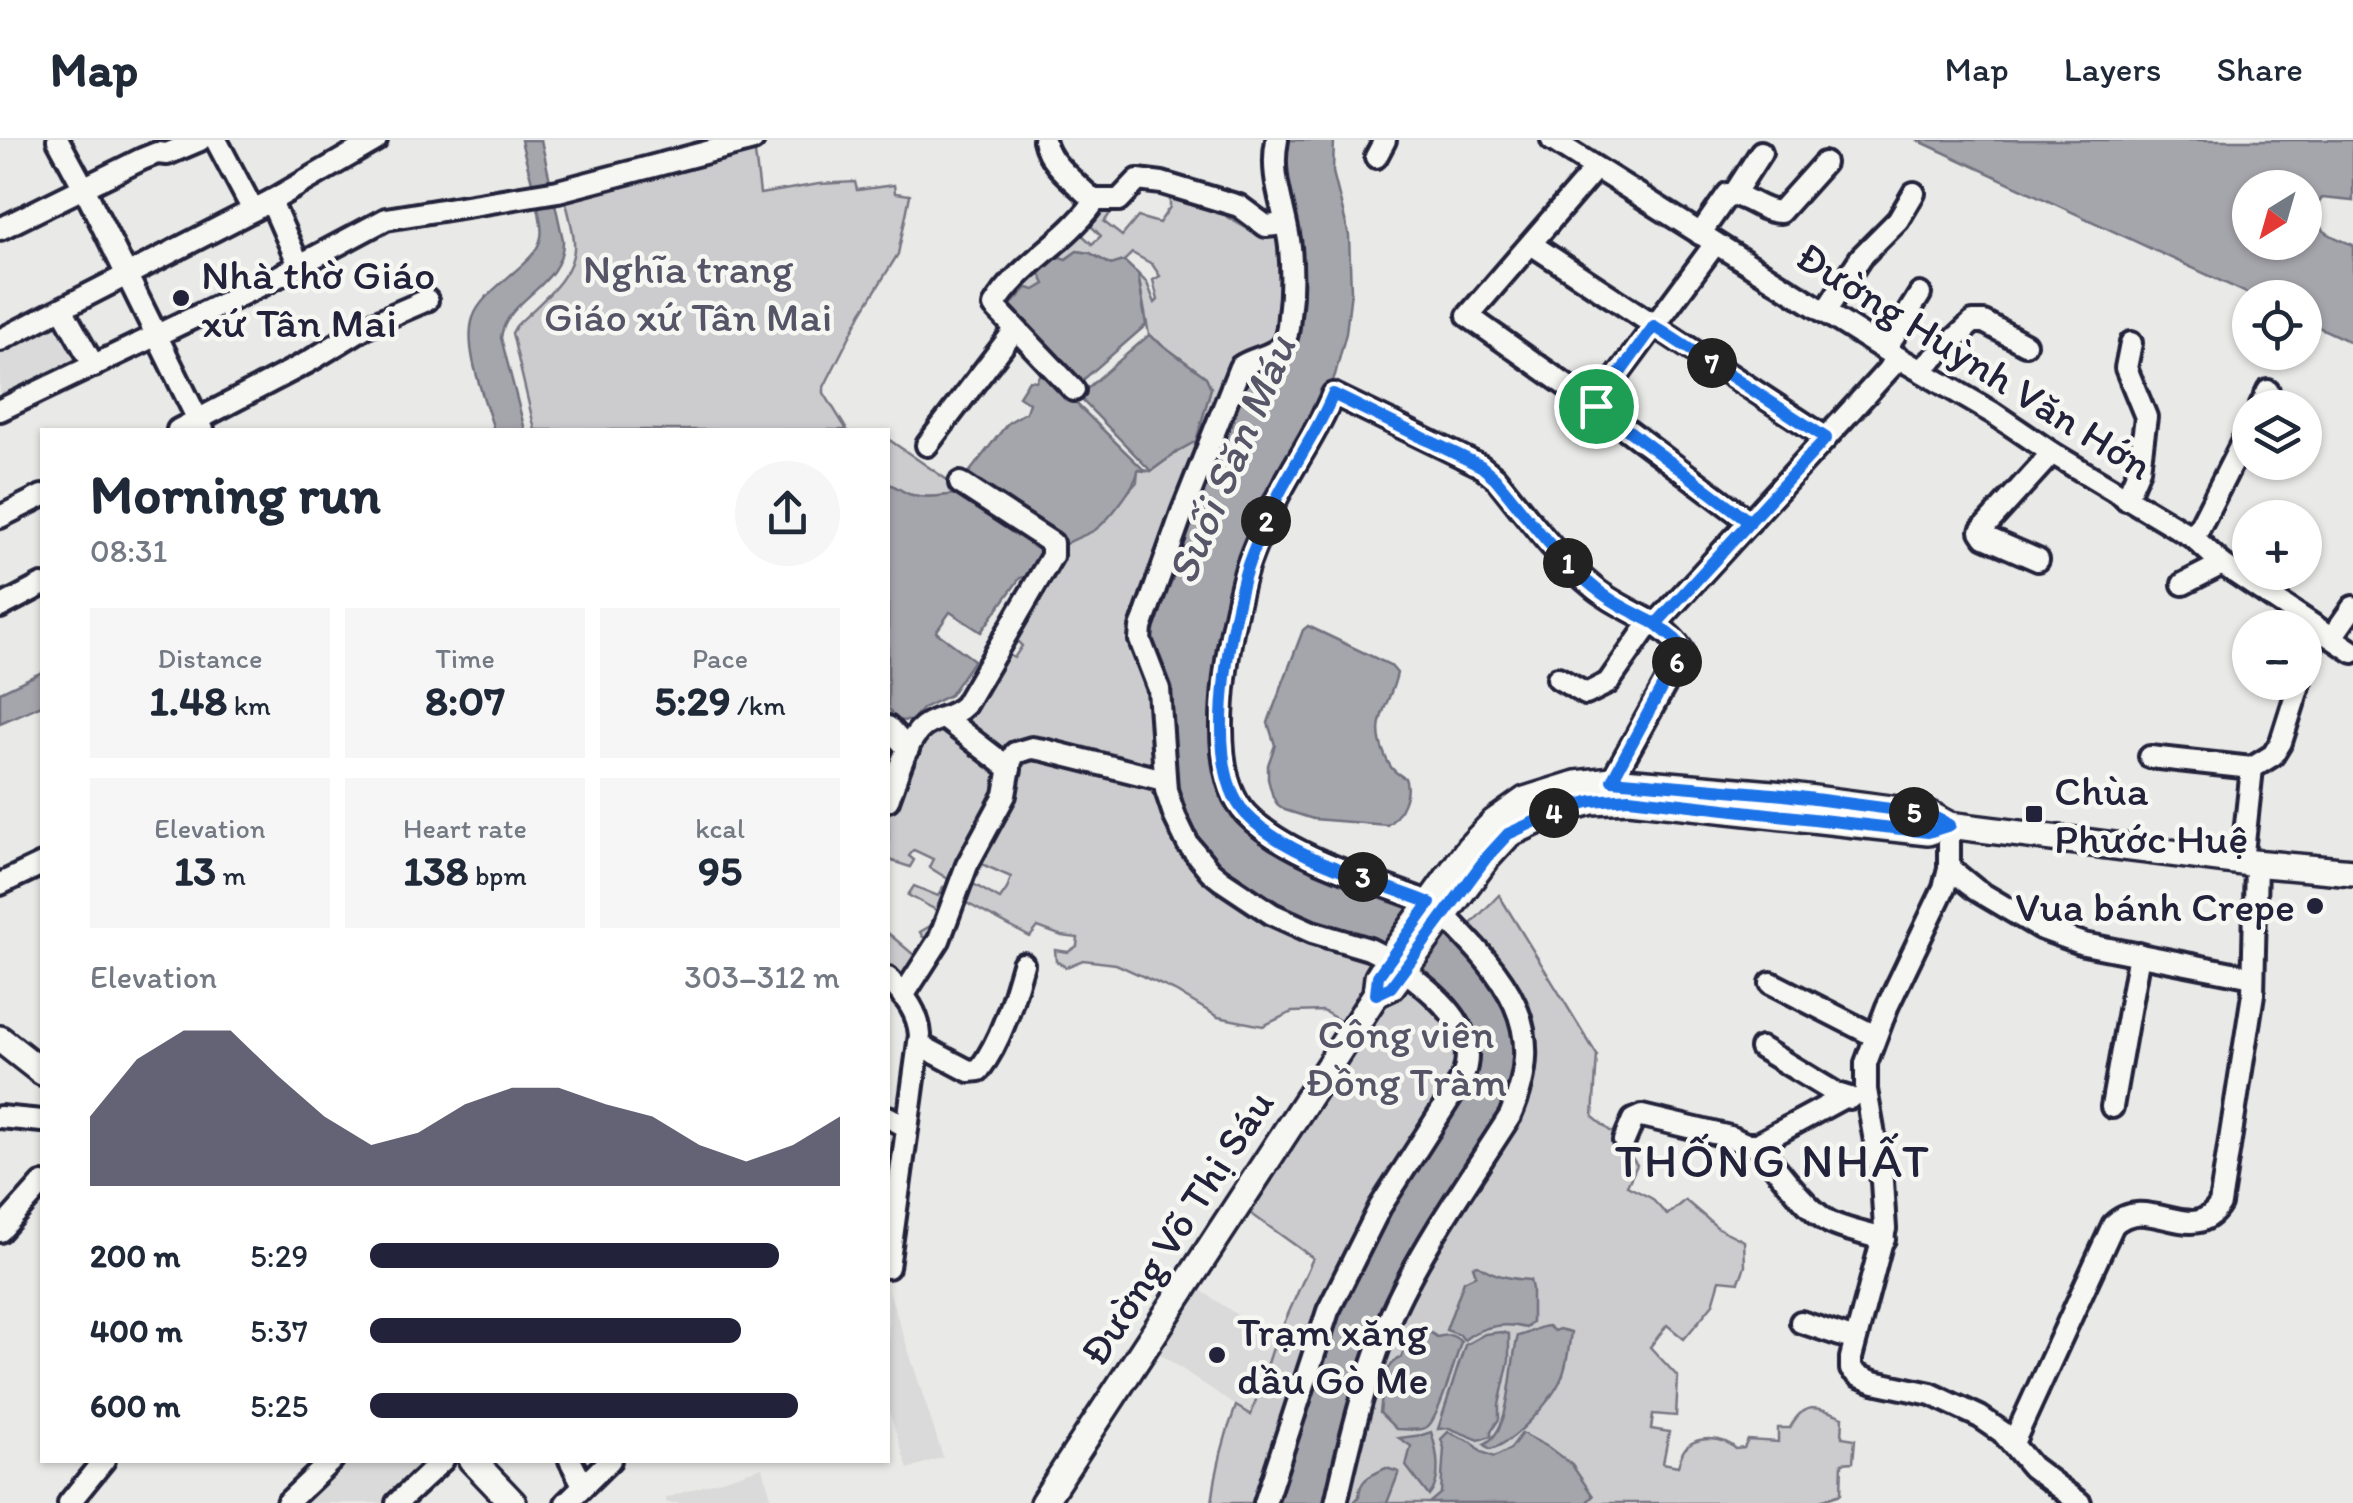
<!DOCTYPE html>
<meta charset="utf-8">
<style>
:root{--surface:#fff;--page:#f6f6f7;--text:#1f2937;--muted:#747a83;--line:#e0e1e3;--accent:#22223b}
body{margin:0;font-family:Itim,sans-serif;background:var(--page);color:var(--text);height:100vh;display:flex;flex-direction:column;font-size:38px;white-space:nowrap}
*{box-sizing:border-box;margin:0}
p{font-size:32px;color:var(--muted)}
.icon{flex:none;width:55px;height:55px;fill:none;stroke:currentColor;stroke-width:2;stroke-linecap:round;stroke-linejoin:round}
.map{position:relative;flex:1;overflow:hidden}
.sheet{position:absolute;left:40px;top:288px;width:850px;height:1035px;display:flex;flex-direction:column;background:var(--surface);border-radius:0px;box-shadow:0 2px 8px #0004}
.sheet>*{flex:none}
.needle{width:65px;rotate:217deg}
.controls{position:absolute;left:2232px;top:30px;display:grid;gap:20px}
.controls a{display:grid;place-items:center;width:90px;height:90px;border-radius:50%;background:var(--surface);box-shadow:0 2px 8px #0004;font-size:50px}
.pin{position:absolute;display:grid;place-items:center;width:85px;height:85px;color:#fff;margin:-42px;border:5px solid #fff;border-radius:50%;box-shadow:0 2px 10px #0007}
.km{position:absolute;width:50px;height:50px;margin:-25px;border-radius:50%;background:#222;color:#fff;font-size:28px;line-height:50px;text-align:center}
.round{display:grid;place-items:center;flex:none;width:105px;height:105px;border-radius:52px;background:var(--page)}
.head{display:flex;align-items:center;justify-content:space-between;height:170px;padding:0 50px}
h1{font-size:55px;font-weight:800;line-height:75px}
.figures{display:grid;grid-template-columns:repeat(3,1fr);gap:15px;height:170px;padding:10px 50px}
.figures div{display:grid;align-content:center;border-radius:0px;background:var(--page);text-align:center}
.figures b{font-size:42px;font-weight:800}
.figures small{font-size:28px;font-weight:400}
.figures p{font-size:28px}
.chart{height:280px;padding:20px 50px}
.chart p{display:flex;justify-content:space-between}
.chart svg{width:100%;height:180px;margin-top:10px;fill:var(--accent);opacity:.7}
ul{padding:0 50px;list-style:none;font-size:32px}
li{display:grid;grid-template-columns:160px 120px 1fr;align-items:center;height:75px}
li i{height:25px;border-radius:12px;background:var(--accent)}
header{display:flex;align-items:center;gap:60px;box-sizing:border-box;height:140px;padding:0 50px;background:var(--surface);border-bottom:2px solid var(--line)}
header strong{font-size:48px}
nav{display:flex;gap:55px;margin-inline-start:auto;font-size:35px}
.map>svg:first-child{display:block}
.built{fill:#dadada}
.green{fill:#ccccce;stroke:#777784;stroke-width:2.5}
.water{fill:#a5a5ac;stroke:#71717f;stroke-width:2.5;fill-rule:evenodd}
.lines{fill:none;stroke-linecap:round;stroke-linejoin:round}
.minor-casing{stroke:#22223b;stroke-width:28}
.major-casing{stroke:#22223b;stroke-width:32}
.minor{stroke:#f6f6f2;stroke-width:20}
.major{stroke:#f6f6f2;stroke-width:25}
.route-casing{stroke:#fff;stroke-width:20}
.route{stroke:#1a73e8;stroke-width:12}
.poi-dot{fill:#22223b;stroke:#f6f6f2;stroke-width:4}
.labels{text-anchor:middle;stroke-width:9;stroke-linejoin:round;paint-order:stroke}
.park-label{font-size:42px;fill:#555567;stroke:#f6f6f2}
.poi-label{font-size:42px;fill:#22223b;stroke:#f6f6f2;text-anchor:start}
.street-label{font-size:42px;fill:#22223b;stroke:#f6f6f2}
.water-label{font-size:45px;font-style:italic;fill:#565668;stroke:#f6f6f2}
.quarter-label{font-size:48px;letter-spacing:2.5px;fill:#22223b;stroke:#f6f6f2}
</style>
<header>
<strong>Map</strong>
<nav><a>Map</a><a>Layers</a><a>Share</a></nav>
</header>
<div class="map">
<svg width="2353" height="1363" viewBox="0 0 2353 1363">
<rect width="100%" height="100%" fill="#e9e9e7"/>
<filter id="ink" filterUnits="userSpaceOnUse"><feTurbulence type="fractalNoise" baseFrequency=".01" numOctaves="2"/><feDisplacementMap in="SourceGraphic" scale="20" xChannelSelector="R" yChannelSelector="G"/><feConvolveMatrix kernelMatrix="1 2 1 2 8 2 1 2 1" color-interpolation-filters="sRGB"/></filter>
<g filter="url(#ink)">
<g class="built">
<path d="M59,176L86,224L0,264V205Z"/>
<path d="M1196,1147L1276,1201L1251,1276L1154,1210Z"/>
<path d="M889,1151L943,1317L908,1329L888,1269Z"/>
<path d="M340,1320H434L389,1363H294Z"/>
<path d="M762,1327L773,1363H667L666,1358Z"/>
</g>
<g class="green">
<path d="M754,5L760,54L819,44L855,42L857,50L894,45L895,53L910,55L898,114L862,172L824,247V253L847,290H535L512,193L516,186C537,164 577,137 574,102C573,87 568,71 564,55Z"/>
<path d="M1170,52L1219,65L1216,73H1227V77L1251,91L1253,80L1282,89L1281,126H1285L1281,194L1154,548L1379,819L1351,887L1323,871L1292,872L1263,886L1218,877L1175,851L1116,824L1083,820L1066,827L1056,821L1055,810L1068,812L1077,806L1078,798L1062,796L1038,787L1030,797L959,759L966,740L1000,759L1007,749L1011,737L975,721L1015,635L955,580L1004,513L1014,518L1022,506L1017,501L1020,494L1016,491L1058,409L1069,400L1095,389L1137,342L1138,330L1151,331L1180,310L1196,301L1211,248L1206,237L1149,195L1138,134L1147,143L1155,163L1158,160L1153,140L1160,136L1152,124L1132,113L1124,121L1112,125L1090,113L1077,111L1066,119L1045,144L1008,168L1003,161L1079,92L1092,104L1101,96L1087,82L1098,68L1116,65L1104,82L1122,96L1138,77L1159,83L1170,67Z"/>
<path d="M888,299L966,353C948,355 929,359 912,355C903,353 897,346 888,344Z"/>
<path d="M943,584L1004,632L932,802L922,796L920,792L937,782L936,770L908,755L914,746L938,756L943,747L945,748L948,739L929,727L933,719L914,710L909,716L914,720L910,727L889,720L888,669L919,596Z"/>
<path d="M1499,755L1597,915L1593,977L1615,995L1637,1025L1627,1046L1651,1058L1667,1075L1685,1060L1718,1088L1744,1101L1745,1126L1739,1142L1720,1140L1713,1164L1684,1199L1667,1185L1650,1207L1678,1237L1676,1276L1653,1274L1651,1289L1669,1292L1663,1323L1678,1326C1680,1320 1681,1315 1684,1310C1696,1294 1724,1297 1736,1309L1744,1308L1748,1300L1778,1302V1288H1790C1804,1260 1818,1267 1843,1277L1842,1297L1855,1299L1853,1322L1842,1323L1841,1354L1814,1363H1343L1378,1226L1408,1154L1447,1086L1467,788Z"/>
<path d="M888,793L921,821L902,847L888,831Z"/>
<path d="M1406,839L1454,888L1463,917L1260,1363H1212C1216,1330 1224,1297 1236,1266L1251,1275L1273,1208L1313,1118L1246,1070L1377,862Z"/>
</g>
<g class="water">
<path d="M521,0H541L563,100C564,147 505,158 501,198L525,290H494C485,260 463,209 473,178C478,161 500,144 513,133C524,123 538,113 541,97C545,82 525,19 521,0Z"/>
<path d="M1282,0H1334L1333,32L1349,96L1351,151L1346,193L1335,235L1323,264L1287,329L1217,560L1239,675L1422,765L1497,841L1518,894L1514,955L1418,1113L1331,1363H1271L1323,1198L1373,1089L1466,943L1449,863L1283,773L1214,727L1177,669L1146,489L1244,230L1285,210L1278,29Z"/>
<path d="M1917,0H2353V61L2322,58L2313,72C2317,93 2335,97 2353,105V203L2305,181V158L2255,157ZM2250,48H2305V102H2250Z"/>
<path d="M1077,111L1090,113L1111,125L1124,121L1138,134L1146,185L1083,240L1074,239L1008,168L1027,148L1035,150L1045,144L1040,134L1056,116L1066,119Z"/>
<path d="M1149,195L1206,237L1211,248L1196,301L1180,310L1151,331L1078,256Z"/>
<path d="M1042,230L1145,331L1138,330C1137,345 1108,381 1095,390C1082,397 1069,400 1058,409L964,339L1008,283L1026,272L1029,263L1019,256L1029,240L1036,241Z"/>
<path d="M888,344C897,346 903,353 912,355C929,359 948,355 966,353L1047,407L1036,436L1020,438L981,492L950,472L936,492L974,520L950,555L923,568L911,581L888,580L891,572L888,568Z"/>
<path d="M1308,486L1390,525L1397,533C1390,567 1370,578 1384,613C1389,626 1393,632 1405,638C1411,653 1400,677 1387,685L1313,679L1285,670L1277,664L1273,657L1268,639V625L1275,605L1268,583L1270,577L1303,490Z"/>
<path d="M42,532V565L0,583V552Z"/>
<path d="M1478,1125C1494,1136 1511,1139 1530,1140L1532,1149V1182L1526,1188C1505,1182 1481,1186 1464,1200L1460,1195L1446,1190L1464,1141L1476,1135L1473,1126Z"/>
<path d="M1548,1186L1554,1191L1559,1189L1571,1192C1569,1204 1568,1219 1564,1231C1557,1256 1515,1303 1490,1309L1484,1304C1513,1291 1509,1224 1518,1196C1530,1194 1535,1187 1548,1186Z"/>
<path d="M1417,1188L1425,1189L1437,1197C1448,1194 1453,1194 1461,1202C1456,1218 1439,1277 1428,1286C1421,1292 1405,1289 1396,1289L1380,1273C1383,1251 1381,1226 1402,1217L1405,1202Z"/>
<path d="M1501,1192L1509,1194V1220L1499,1265V1279L1491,1291V1296L1479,1300L1449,1288L1438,1289L1465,1205L1485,1194Z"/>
<path d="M1431,1292C1437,1310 1443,1340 1429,1356L1406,1326L1411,1306L1399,1298L1422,1295Z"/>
<path d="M1448,1292L1472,1302L1482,1312L1494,1317L1510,1309L1522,1293L1548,1307L1572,1325L1593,1356L1586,1363H1429L1441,1353L1444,1308L1441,1299Z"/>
<path d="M1386,1328L1399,1332L1387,1363H1353L1359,1357C1359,1339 1371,1335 1386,1328Z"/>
</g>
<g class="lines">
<defs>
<g id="minor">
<path d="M58,0L84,48L203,290"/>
<path d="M216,0L253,70"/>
<path d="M1044,0C1049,24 1072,39 1089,56L1093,60L1092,65C1064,103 1018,126 994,166L1074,250"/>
<path d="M1277,0C1269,38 1286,70 1290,107C1292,130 1292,154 1289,176C1288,186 1288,199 1281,206C1272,217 1252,218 1240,227L1182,373L1141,488L1140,500L1159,549L1166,650L1175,677L1188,704L1210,731L1221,740L1272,774L1312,792L1369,809L1389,819"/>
<path d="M1552,0L1885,210L1993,273L2052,313L2194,398L2222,424L2353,512"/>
<path d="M1376,17L1385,0"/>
<path d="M1595,29L1468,176L1595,266L1750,382"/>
<path d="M1734,54L1761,12"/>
<path d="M1093,60H1119L1138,40L1162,43L1239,66L1266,86L1285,84"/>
<path d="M271,61L299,125"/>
<path d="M0,89L142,19L157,13L167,14L200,0"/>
<path d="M1700,94L1728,54C1747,55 1761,72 1780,72L1824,23"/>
<path d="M1531,104L1826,298"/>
<path d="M62,169L94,226"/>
<path d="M1825,172L1861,117L1898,80L1914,53"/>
<path d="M0,200L271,61L376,0"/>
<path d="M1885,210L1920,154"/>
<path d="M1922,229L1973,182H1984L2025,204"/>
<path d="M1595,266L1715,104"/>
<path d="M2260,268L2268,251"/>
<path d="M0,270L266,143L386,79L558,51L753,0"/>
<path d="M178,290L308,222L367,186L427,160"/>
<path d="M927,305L1015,190"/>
<path d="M2126,359L2139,329L2146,277L2126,228L2131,203"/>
<path d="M0,377L42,356"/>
<path d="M2194,398L2250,287"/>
<path d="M2038,420L1985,397L1981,391L2052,313"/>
<path d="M2183,444L2222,424"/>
<path d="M0,467L42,445"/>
<path d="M1656,484L1899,218"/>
<path d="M2332,497L2353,467"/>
<path d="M2305,527L2317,488"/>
<path d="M1558,538L1586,554L1608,543L1651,481"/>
<path d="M944,578L1010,629"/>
<path d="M888,587L908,609"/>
<path d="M2150,617L2252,628"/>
<path d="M888,660C896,640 906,600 923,587C936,577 953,578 965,565L1052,416V403L960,343"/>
<path d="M1949,685V728L1944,748L1887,867L1866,923V950L1882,1041L1885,1089L1851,1218V1229L1859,1236L1874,1242L1931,1254L1980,1277L2002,1292L2032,1327L2080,1363"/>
<path d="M2242,722L2252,628L2273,615L2281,602L2300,542"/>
<path d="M1949,728L1976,750L2040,788L2084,804L2253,837"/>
<path d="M0,744L42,724"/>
<path d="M1430,763C1375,741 1287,717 1246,674C1203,629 1228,502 1242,446C1248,419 1261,393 1272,368C1290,329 1317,294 1333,254L1481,326L1495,337C1526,375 1556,417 1594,448C1622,471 1661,479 1682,510L1679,520L1612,640"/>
<path d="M888,838C904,856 918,870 920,895L888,1127"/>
<path d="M1771,843L1875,896"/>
<path d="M903,856L939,800L967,725L1005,655L1011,621L1015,613L1032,608L1044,610L1164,640"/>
<path d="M920,905L969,931L979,930C1002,900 1013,859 1023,824"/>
<path d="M1761,908L1837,954L1850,958"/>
<path d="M2112,967L2139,814"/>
<path d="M0,977L42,981"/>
<path d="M888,977L907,987"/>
<path d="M1624,1001L1633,980L1642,976L1730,997L1746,1004H1757L1844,957"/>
<path d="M1757,1004C1775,1026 1805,1068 1829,1082C1846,1090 1866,1094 1884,1099"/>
<path d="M0,1091L42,1044"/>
<path d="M1801,1182L1855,1200"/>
<path d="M2013,1303L2113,1085C2147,1051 2193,1109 2220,1064L2253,854L2256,723"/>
<path d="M570,1320L583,1345"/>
<path d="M69,1363L104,1320"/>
<path d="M287,1363L332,1320"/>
<path d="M397,1363L443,1320"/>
<path d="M566,1363L610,1320"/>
<path d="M1265,1363L1328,1171L1380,1067L1462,939C1482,890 1439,858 1404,830"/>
<path d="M1336,1363C1351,1296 1371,1213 1402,1152C1433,1091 1473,1034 1510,976C1550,885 1505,837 1444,775"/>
</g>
<g id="major">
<path d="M1376,854L1391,847L1487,718L1509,694L1561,670L1592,661L1629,659L1928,692L1949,685"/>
<path d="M0,899L42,932"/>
<path d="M472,1320L513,1363"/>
<path d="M1043,1363L1376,854L1378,837L1389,819L1469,708L1494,682L1525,660L1576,644L1612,640L1784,655L1929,674L1949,685L2242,722L2353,732"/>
</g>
</defs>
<use href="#minor" class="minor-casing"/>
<use href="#major" class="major-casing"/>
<use href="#minor" class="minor"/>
<use href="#major" class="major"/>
</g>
</g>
<g class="lines" filter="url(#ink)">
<defs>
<path id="route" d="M1596,266L1750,382L1656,484C1635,473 1613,463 1595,448C1556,417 1526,375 1495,338L1481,326L1333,254C1317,294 1290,329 1272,368C1261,393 1248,419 1242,446C1228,502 1203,629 1246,674C1286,717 1375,741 1430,763L1378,836L1376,854L1391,847L1486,718L1508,694L1560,670L1592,661L1629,658L1928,692L1950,685L1929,674L1784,655L1612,640L1682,510L1676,500L1656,484L1826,298L1654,186L1596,266"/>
</defs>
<use href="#route" class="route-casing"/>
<use href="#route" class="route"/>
</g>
<g class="poi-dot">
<circle cx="181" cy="158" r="10"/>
<rect x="2024" y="664" width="20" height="20" rx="5"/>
<circle cx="2315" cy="766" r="10"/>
<circle cx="1217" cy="1215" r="10"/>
</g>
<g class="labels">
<g class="park-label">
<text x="688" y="143">Nghĩa trang<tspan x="688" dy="48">Giáo xứ Tân Mai</tspan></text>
<text x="1406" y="908">Công viên<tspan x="1406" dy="48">Đồng Tràm</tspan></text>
</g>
<g class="poi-label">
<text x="201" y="149">Nhà thờ Giáo<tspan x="201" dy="48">xứ Tân Mai</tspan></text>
<text x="2054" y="665">Chùa<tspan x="2054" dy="48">Phước Huệ</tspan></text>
<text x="2295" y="781" text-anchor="end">Vua bánh Crepe</text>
<text x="1237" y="1206">Trạm xăng<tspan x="1237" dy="48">dầu Gò Me</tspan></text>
</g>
<g class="street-label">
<text transform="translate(1975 220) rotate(32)" y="15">Đường Huỳnh Văn Hớn</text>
<text transform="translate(1176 1087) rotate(-57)" y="15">Đường Võ Thị Sáu</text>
</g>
<g class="water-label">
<text transform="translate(1230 319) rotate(-67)" y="16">Suối Săn Máu</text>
</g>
<g class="quarter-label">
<text x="1773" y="1037">THỐNG NHẤT</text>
</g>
</g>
</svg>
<div class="controls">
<a><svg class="needle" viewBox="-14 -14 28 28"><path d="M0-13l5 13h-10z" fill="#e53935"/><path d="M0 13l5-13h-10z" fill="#747a83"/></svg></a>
<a><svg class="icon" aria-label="locate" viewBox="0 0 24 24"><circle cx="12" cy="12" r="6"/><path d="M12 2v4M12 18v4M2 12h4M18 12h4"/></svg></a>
<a><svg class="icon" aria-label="layers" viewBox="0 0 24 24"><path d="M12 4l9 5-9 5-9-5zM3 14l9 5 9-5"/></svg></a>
<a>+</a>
<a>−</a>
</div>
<div class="pin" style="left:1596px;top:266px;background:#1e9e55"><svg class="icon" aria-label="arrive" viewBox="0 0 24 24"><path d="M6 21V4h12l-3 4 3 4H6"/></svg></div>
<b class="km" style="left:1568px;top:423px">1</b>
<b class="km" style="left:1266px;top:381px">2</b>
<b class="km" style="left:1363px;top:737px">3</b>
<b class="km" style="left:1554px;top:673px">4</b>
<b class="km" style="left:1914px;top:672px">5</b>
<b class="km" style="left:1677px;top:522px">6</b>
<b class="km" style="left:1712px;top:223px">7</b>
<section class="sheet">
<div class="head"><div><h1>Morning run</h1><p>08:31</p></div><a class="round"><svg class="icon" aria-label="share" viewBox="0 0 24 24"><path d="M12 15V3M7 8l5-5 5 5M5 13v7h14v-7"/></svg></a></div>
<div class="figures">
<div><p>Distance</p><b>1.48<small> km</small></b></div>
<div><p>Time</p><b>8:07</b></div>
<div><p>Pace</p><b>5:29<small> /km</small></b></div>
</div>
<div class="figures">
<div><p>Elevation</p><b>13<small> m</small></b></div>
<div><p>Heart rate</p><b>138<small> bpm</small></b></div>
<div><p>kcal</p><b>95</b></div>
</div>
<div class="chart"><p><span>Elevation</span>303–312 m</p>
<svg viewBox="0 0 160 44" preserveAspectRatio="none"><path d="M0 44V27L10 13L20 6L30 6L40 17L50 27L60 34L70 31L80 24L90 20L100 20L110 24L120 27L130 34L140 38L150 34L160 27V44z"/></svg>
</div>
<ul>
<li><b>200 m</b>5:29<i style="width:87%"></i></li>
<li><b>400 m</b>5:37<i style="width:79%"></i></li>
<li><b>600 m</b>5:25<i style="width:91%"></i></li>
</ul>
</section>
</div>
